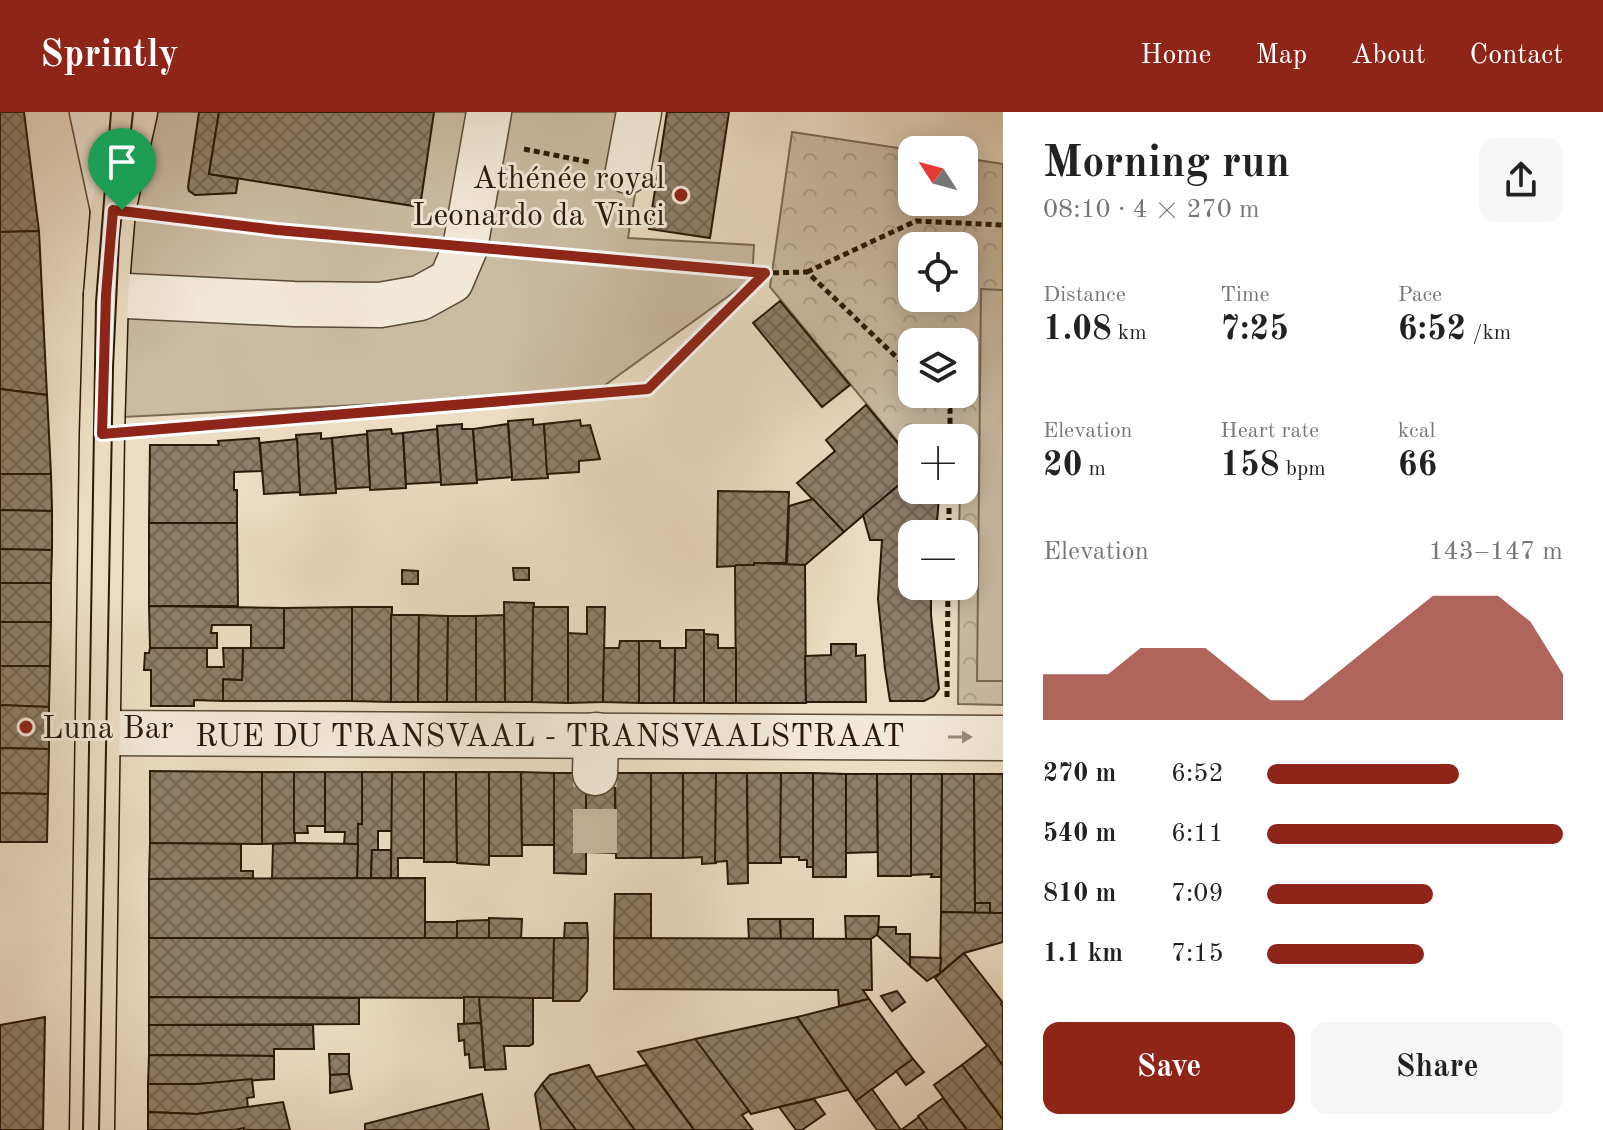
<!DOCTYPE html>
<meta charset="utf-8">
<style>
:root{--surface:#fff;--page:#f6f6f6;--text:#222;--muted:#767676;--accent:#8f2418}
body{margin:0;font-family:"Old Standard TT",serif;background:var(--page);color:var(--text);height:100vh;display:flex;flex-direction:column;font-size:30px;white-space:nowrap}
*{box-sizing:border-box;margin:0}
p{font-size:26px;color:var(--muted)}
.icon{flex:none;width:44px;height:44px;fill:none;stroke:currentColor;stroke-width:2;stroke-linecap:round;stroke-linejoin:round}
.map{position:relative;flex:1;overflow:hidden}
.panel{display:flex;flex-direction:column;background:var(--surface);width:600px}
.panel>*{flex:none}
.needle{width:52px;rotate:306deg}
.tools{position:absolute;left:898px;top:24px;display:grid;gap:16px}
.tools a{display:grid;place-items:center;width:80px;height:80px;border-radius:16px;background:var(--surface);box-shadow:0 4px 20px #0003;font-size:40px}
.pin{position:absolute;display:grid;place-items:center;width:68px;height:68px;color:#fff;margin:-82px -34px;border-radius:50% 50% 50% 0;rotate:-45deg;box-shadow:0 0 8px #0007}
.pin .icon{rotate:45deg}
.round{display:grid;place-items:center;flex:none;width:84px;height:84px;border-radius:16px;background:var(--page)}
.overview{display:flex;align-items:center;justify-content:space-between;height:136px;padding:0 40px}
h1{font-size:44px;font-weight:700;line-height:60px}
.stats{display:grid;grid-template-columns:repeat(3,1fr);gap:12px;height:136px;padding:8px 40px}
.stats div{display:grid;align-content:center}
.stats b{font-size:34px;font-weight:700}
.stats small{font-size:22px;font-weight:400}
.stats p{font-size:22px}
.chart{height:224px;padding:16px 40px}
.chart p{display:flex;justify-content:space-between}
.chart svg{width:100%;height:144px;margin-top:8px;fill:var(--accent);opacity:.7}
.cta{display:flex;gap:16px;margin-top:auto;padding:16px 40px}
.cta a{flex:1;height:92px;border-radius:16px;background:var(--accent);color:#fff;font-size:32px;font-weight:700;line-height:92px;text-align:center}
.cta a+a{background:var(--page);color:var(--text)}
ul{padding:0 40px;list-style:none;font-size:26px}
li{display:grid;grid-template-columns:128px 96px 1fr;align-items:center;height:60px}
li i{height:20px;border-radius:10px;background:var(--accent)}
header{display:flex;align-items:center;gap:48px;box-sizing:border-box;height:112px;padding:0 40px;background:var(--accent);color:#fff}
header strong{font-size:38px}
nav{display:flex;gap:44px;margin-inline-start:auto;font-size:28px}
main{display:flex;flex:1;min-height:0}
.map>svg:first-child{display:block}
.park{fill:url(#park-crowns);stroke:#7a6a56;stroke-width:2;fill-rule:evenodd}
.garden{fill:#cabba3;stroke:#7a6a56;stroke-width:2}
.building{fill:url(#building-cross-hatch);stroke:#2a1908;stroke-width:2}
.lines{fill:none;stroke-linecap:round;stroke-linejoin:round}
.minor-tunnel{stroke:#c4b59e;stroke-width:44;stroke-dasharray:44 22;stroke-linecap:butt}
.minor-casing{stroke:#5a4a37;stroke-width:47}
.major-casing{stroke:#2a1908;stroke-width:47}
.path{stroke:#2a1908;stroke-width:5;stroke-dasharray:6 4;stroke-linecap:butt}
.minor{stroke:#f2e8d8;stroke-width:44}
.major{stroke:#ebdcc3;stroke-width:44}
.tram{stroke:#2a1908;stroke-width:2}
.oneway{fill:#988b7a}
.route-casing{stroke:#fff;stroke-width:16}
.route{stroke:#8f2418;stroke-width:10}
.poi-dot{fill:#8f2418;stroke:#f2e8d8;stroke-width:3}
.labels{text-anchor:middle;stroke-width:6;stroke-linejoin:round;paint-order:stroke}
.poi-label{font-size:32px;fill:#2a1908;stroke:#f2e8d8;text-anchor:end}
.street-label{font-size:32px;fill:#2a1908;stroke:#f2e8d8}
</style>
<header>
<strong>Sprintly</strong>
<nav><a>Home</a><a>Map</a><a>About</a><a>Contact</a></nav>
</header>
<main>
<div class="map">
<svg width="1003" height="1018" viewBox="0 0 1003 1018">
<defs>
<pattern id="park-crowns" width="20" height="18" patternUnits="userSpaceOnUse" patternTransform="scale(2)"><rect width="20" height="18" fill="#cabba3"/><path d="M2 6a3 3 0 1 1 6 0M12 15a3 3 0 1 1 6 0" fill="none" stroke="#aea08b"/></pattern>
<pattern id="building-cross-hatch" width="8" height="8" patternUnits="userSpaceOnUse" patternTransform="scale(2)"><rect width="8" height="8" fill="#8e7e69"/><path d="M0 0l8 8M0 8l8-8" fill="none" stroke="#746654"/></pattern>
</defs>
<rect width="100%" height="100%" fill="#ebdcc3"/>
<filter id="stains"><feTurbulence type="fractalNoise" baseFrequency=".0025" numOctaves="4"/><feColorMatrix values="0 0 0 0 .2 0 0 0 0 .09 0 0 0 0 .02 0 0 0 .5 -.17"/></filter>
<radialGradient id="worn" r=".72"><stop offset=".6" stop-color="#630" stop-opacity="0"/><stop offset="1" stop-color="#630" stop-opacity=".3"/></radialGradient>
<path class="park" d="M792,20L912,38V90H964V46L1003,52V593L958,592L959,474H964V422H959L960,378H964V326H912V347L770,175ZM912,134H964V186H912ZM912,230H964V282H912Z"/>
<g class="garden">
<path d="M151,0H648L628,126L754,133L752,167L594,281L124,305V150Z"/>
<path d="M981,177L1003,178V569H977Z"/>
</g>
<g class="building">
<path d="M0,0H24L39,119L0,120Z"/>
<path d="M199,0H219L209,62L238,67L236,81L195,83L189,79L188,75Z"/>
<path d="M219,0H434L420,95L209,62Z"/>
<path d="M667,0H729L710,126L649,117Z"/>
<path d="M39,119L47,283L0,277V120Z"/>
<path d="M780,189L850,273L822,295L753,211Z"/>
<path d="M0,277L47,283L51,362H0Z"/>
<path d="M866,293L912,348V362L844,420L797,371L835,339L826,328Z"/>
<path d="M533,307V313L544,312L548,366L512,368L508,309Z"/>
<path d="M580,308L581,314L590,313L600,347L579,349V360L547,362L544,312Z"/>
<path d="M462,312V317H473L477,371L441,373L437,314Z"/>
<path d="M508,312L512,365L477,368L473,317Z"/>
<path d="M391,317L392,322L403,321L406,376L370,378L367,319Z"/>
<path d="M437,317L441,370L406,372L403,321Z"/>
<path d="M321,321V327L332,326L336,381L300,383L296,323Z"/>
<path d="M367,322L370,375L336,377L332,326Z"/>
<path d="M259,326L262,359L234,360V378H237V411H149L150,333H219L218,329Z"/>
<path d="M297,327L300,380L264,382L260,331Z"/>
<path d="M0,362H51L52,399L0,398Z"/>
<path d="M912,362V378H936L939,385L936,422H912V474H931V503L939,577L934,584L924,589H890L885,557L878,487L882,428H870L863,403Z"/>
<path d="M718,379L789,380L786,451H754V453L717,455Z"/>
<path d="M813,387L844,420L805,453H787L789,394Z"/>
<path d="M0,398L52,399V438L0,437Z"/>
<path d="M149,411H237L238,494H149Z"/>
<path d="M0,437L52,438L51,471H0Z"/>
<path d="M754,451L805,453L806,591H736L735,455L736,453H754Z"/>
<path d="M513,456H529V468H514Z"/>
<path d="M402,458L418,459V472H402Z"/>
<rect x="0" y="471" width="51" height="39"/>
<path d="M504,490L534,491L532,590H505Z"/>
<path d="M149,494L284,496V536H251V513H212L211,521H217V536H150Z"/>
<path d="M352,495V589H223V567L242,568L243,536H284V496Z"/>
<path d="M352,495H392L391,590L352,589Z"/>
<path d="M533,495H568V591L532,590Z"/>
<path d="M587,495H605L603,590L568,591V521L587,522Z"/>
<path d="M391,503H419L418,590H391Z"/>
<path d="M419,503L448,504L447,590H418Z"/>
<path d="M504,503L505,590H476V504Z"/>
<path d="M448,504H476V590H447Z"/>
<path d="M0,510H51L50,554H0Z"/>
<path d="M686,518H704V591H674L675,536H686Z"/>
<path d="M704,522L718,523V536H736V591H704Z"/>
<path d="M620,529H639V591L603,590L604,536H619Z"/>
<path d="M639,529H660V536H675L674,591H639Z"/>
<path d="M831,532H856V544L865,543L866,590H806L805,544L831,543Z"/>
<path d="M150,536H207V555H224L223,536H243L242,568L223,567V589L194,588V594H151V558H144L145,541H149Z"/>
<path d="M0,554H50L49,595L0,593Z"/>
<path d="M0,593L49,595V637L0,636Z"/>
<path d="M0,636L49,637L48,682L0,681Z"/>
<path d="M150,659L262,660V732L150,731Z"/>
<path d="M262,660H294L295,731L262,732Z"/>
<path d="M294,660H325V714H307L308,721H294Z"/>
<path d="M325,660H362V712H358V732H344L345,720H325Z"/>
<path d="M362,660H392V719H378V738H372L371,766H357L358,712H362Z"/>
<path d="M392,660H424V746H398V766H391Z"/>
<path d="M424,660H456L457,750H424Z"/>
<path d="M456,660H489V753L457,751Z"/>
<path d="M489,660H521L522,744H489Z"/>
<path d="M521,660L554,661V733H522Z"/>
<path d="M554,661H586V762L554,761Z"/>
<path d="M586,661H615V741L586,740Z"/>
<path d="M615,661H651V746H616Z"/>
<rect x="651" y="661" width="32" height="85"/>
<path d="M683,661H716V751L702,752V745L683,746Z"/>
<path d="M716,661H747L748,771L728,772L727,749L715,750Z"/>
<path d="M747,661H781V751H748Z"/>
<path d="M781,661H813V755H807V748H799V745H780Z"/>
<path d="M813,661L846,662V765H813Z"/>
<path d="M846,662H877L878,740L846,741Z"/>
<path d="M877,662H911V764H878Z"/>
<path d="M911,662H942L941,765H931L932,762L911,763Z"/>
<path d="M942,662H974L975,801L941,800Z"/>
<path d="M974,662H1003V801H990V791H975Z"/>
<path d="M0,681L48,682L47,730H0Z"/>
<path d="M150,731L241,732V759H253V766L149,767Z"/>
<path d="M295,731L358,732L357,766L272,767L273,732Z"/>
<path d="M372,738H391V766H371Z"/>
<path d="M425,766V826H149V767Z"/>
<path d="M615,782H651V826H614Z"/>
<rect x="975" y="791" width="15" height="10"/>
<path d="M941,800L1003,801V830L964,841L940,861Z"/>
<path d="M845,804H879L878,822L871,827H846Z"/>
<path d="M489,806L522,807L521,826H489Z"/>
<path d="M748,807H780L781,827H749Z"/>
<path d="M780,807H813V827H781Z"/>
<path d="M489,808V826H457V809Z"/>
<rect x="425" y="810" width="32" height="16"/>
<path d="M565,811H587L588,826H564Z"/>
<path d="M879,815H896V822H910V854L877,823Z"/>
<path d="M149,826H554L553,886L149,885Z"/>
<path d="M554,826H588L587,879L579,889H553Z"/>
<path d="M614,826L871,827L872,878H863L869,887L839,894L838,878L614,877Z"/>
<path d="M964,841L1003,891L1001,892L1003,895V954L935,866Z"/>
<path d="M910,845L941,846L940,861L927,869L910,854Z"/>
<path d="M897,879L905,890L892,899L881,884Z"/>
<path d="M149,885L359,886V912L149,913Z"/>
<path d="M464,885H479L481,911L464,912Z"/>
<path d="M479,885L533,886V932L529,934H504L506,957L485,958Z"/>
<path d="M869,887L913,947L856,989L797,905Z"/>
<path d="M45,905L43,1018H0V913Z"/>
<path d="M797,905L848,978L751,1002L695,927Z"/>
<path d="M481,911L484,955L470,956L469,942L465,943L464,928L459,929L458,912Z"/>
<path d="M149,913H313L314,937H274V944L149,943Z"/>
<path d="M695,927L749,999L742,1003L753,1018H694L638,940Z"/>
<path d="M988,933L1003,954V1008L962,953Z"/>
<path d="M329,942H349V962L330,963Z"/>
<path d="M149,943L274,944V967L198,972H148Z"/>
<path d="M913,947L924,960L906,973L896,959Z"/>
<path d="M589,953L596,965L635,1018H576L542,972L550,963Z"/>
<path d="M646,953L694,1018H635L596,965Z"/>
<path d="M962,953L1003,1008V1018H967L934,973Z"/>
<path d="M349,962L352,977L330,981V963Z"/>
<path d="M252,967L254,985L247,986L248,996L197,1002L148,1000V972H198Z"/>
<path d="M542,972L546,978L576,1018H541L535,982Z"/>
<path d="M872,977L901,1018L919,1005L928,1018H877L856,989Z"/>
<path d="M482,982L489,1018H365V1012Z"/>
<path d="M943,986L967,1018H928L918,1004Z"/>
<path d="M814,987L825,1002L802,1018H796L779,995Z"/>
<path d="M283,990L290,1018H244V1016L235,1018H148V1000L197,1002Z"/>
</g>
<g class="lines">
<path class="minor-tunnel" d="M595,741V661"/>
<defs>
<g id="minor">
<path d="M92,0L113,98"/>
<path d="M628,59L639,0"/>
<path d="M106,183L294,192L380,193L420,186L451,169L465,136L489,0"/>
<path d="M98,621L1003,626"/>
<path d="M595,661L596,623"/>
</g>
<path id="major" d="M92,1018L102,322L106,183L113,98L135,0"/>
</defs>
<use href="#minor" class="minor-casing"/>
<use href="#major" class="major-casing"/>
<g class="path">
<path d="M524,37L589,50"/>
<path d="M154,102L277,118L422,132"/>
<path d="M504,139L765,161L807,160L912,260"/>
<path d="M807,160L916,109L1003,113"/>
<path d="M935,282L950,297V326"/>
<path d="M143,318L648,277L764,162"/>
<path d="M949,422V378"/>
<path d="M947,585L948,474"/>
</g>
<use href="#minor" class="minor"/>
<use href="#major" class="major"/>
<g class="tram">
<path d="M83,1018L96,190L111,0"/>
<path d="M99,1018L113,255L119,127L133,0"/>
</g>
</g>
<defs><path id="oneway-solid" d="M-6-.8H1V-3.2L6.5 0L1 3.2V.8H-6Z" transform="scale(2)"/></defs>
<use class="oneway" href="#oneway-solid" transform="translate(960 625)"/>
<g class="lines">
<defs>
<path id="route" d="M113,98L277,118L765,161L648,277L102,322L106,183Z"/>
</defs>
<use href="#route" class="route-casing"/>
<use href="#route" class="route"/>
</g>
<g class="poi-dot">
<circle cx="681" cy="83" r="8"/>
<circle cx="26" cy="615" r="8"/>
</g>
<g class="labels">
<g class="poi-label">
<text x="665" y="76">Athénée royal<tspan x="665" dy="37">Leonardo da Vinci</tspan></text>
<text x="42" y="626" text-anchor="start">Luna Bar</text>
</g>
<g class="street-label">
<text x="550" y="634">RUE DU TRANSVAAL - TRANSVAALSTRAAT</text>
</g>
</g>
<rect width="100%" height="100%" filter="url(#stains)"/>
<rect width="100%" height="100%" fill="url(#worn)"/>
</svg>
<div class="tools">
<a><svg class="needle" viewBox="-14 -14 28 28"><path d="M0-13l5 13h-10z" fill="#e53935"/><path d="M0 13l5-13h-10z" fill="#767676"/></svg></a>
<a><svg class="icon" aria-label="locate" viewBox="0 0 24 24"><circle cx="12" cy="12" r="6"/><path d="M12 2v4M12 18v4M2 12h4M18 12h4"/></svg></a>
<a><svg class="icon" aria-label="layers" viewBox="0 0 24 24"><path d="M12 4l9 5-9 5-9-5zM3 14l9 5 9-5"/></svg></a>
<a>+</a>
<a>−</a>
</div>
<div class="pin" style="left:122px;top:98px;background:#1e9e55"><svg class="icon" aria-label="arrive" viewBox="0 0 24 24"><path d="M6 21V4h12l-3 4 3 4H6"/></svg></div>
</div>
<section class="panel">
<div class="overview"><div><h1>Morning run</h1><p>08:10 · 4 × 270 m</p></div><a class="round"><svg class="icon" aria-label="share" viewBox="0 0 24 24"><path d="M12 15V3M7 8l5-5 5 5M5 13v7h14v-7"/></svg></a></div>
<div class="stats">
<div><p>Distance</p><b>1.08<small> km</small></b></div>
<div><p>Time</p><b>7:25</b></div>
<div><p>Pace</p><b>6:52<small> /km</small></b></div>
</div>
<div class="stats">
<div><p>Elevation</p><b>20<small> m</small></b></div>
<div><p>Heart rate</p><b>158<small> bpm</small></b></div>
<div><p>kcal</p><b>66</b></div>
</div>
<div class="chart"><p><span>Elevation</span>143–147 m</p>
<svg viewBox="0 0 160 44" preserveAspectRatio="none"><path d="M0 44V30L10 30L20 30L30 22L40 22L50 22L60 30L70 38L80 38L90 30L100 22L110 14L120 6L130 6L140 6L150 14L160 30V44z"/></svg>
</div>
<ul>
<li><b>270 m</b>6:52<i style="width:65%"></i></li>
<li><b>540 m</b>6:11<i style="width:100%"></i></li>
<li><b>810 m</b>7:09<i style="width:56%"></i></li>
<li><b>1.1 km</b>7:15<i style="width:53%"></i></li>
</ul>
<div class="cta"><a>Save</a><a>Share</a></div>
</section>
</main>
